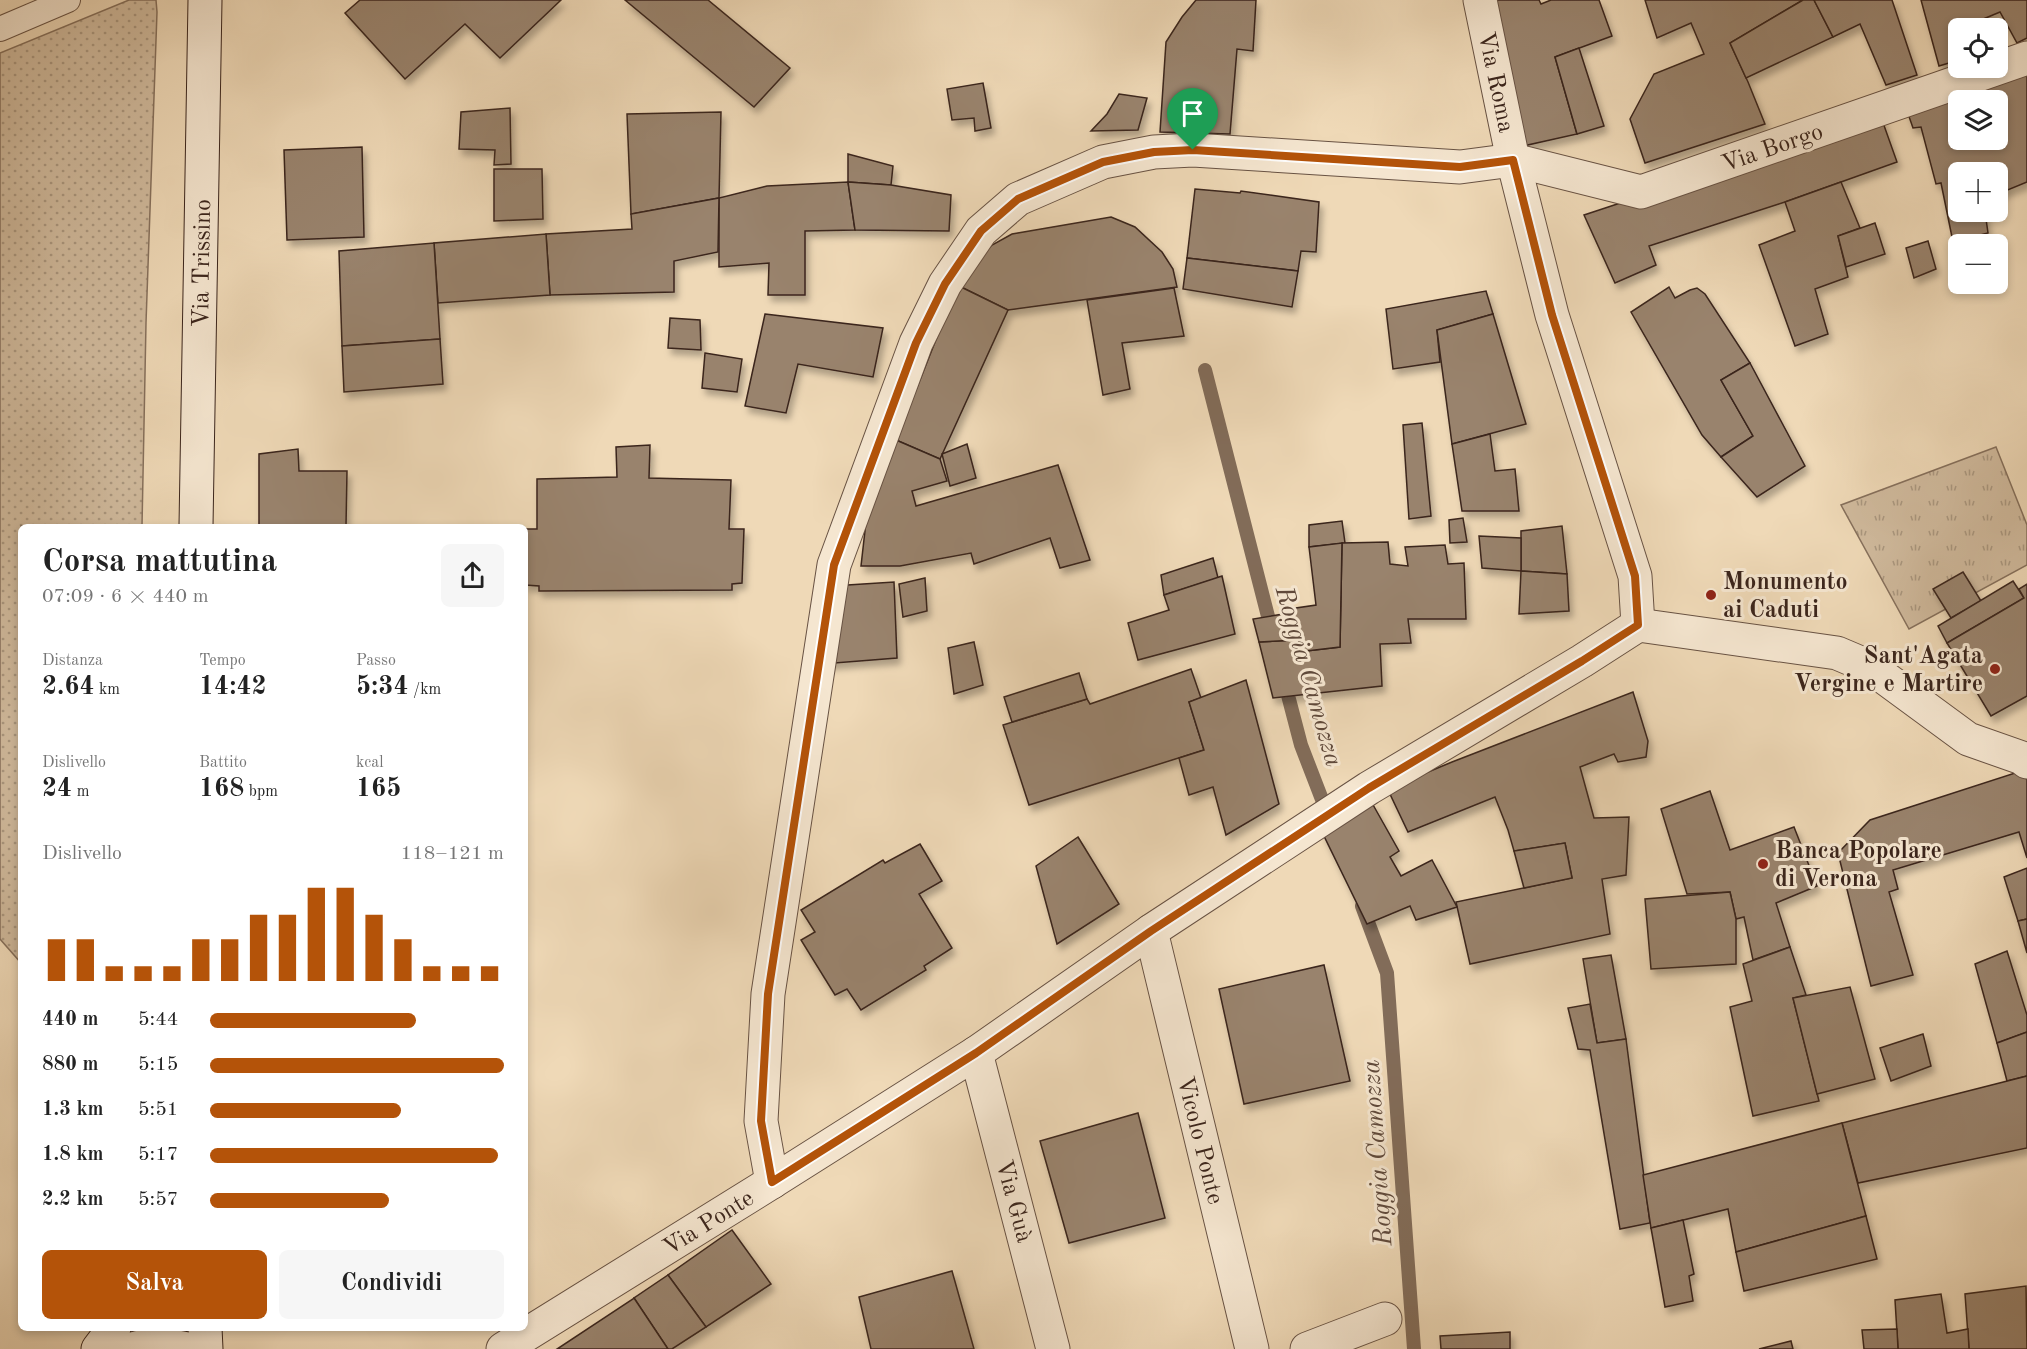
<!DOCTYPE html>
<html lang="it">
<meta charset="utf-8">
<style>
:root{--surface:#fff;--page:#f6f6f6;--text:#222;--muted:#767676;--accent:#b45309}
body{margin:0;font-family:"Old Standard TT",serif;background:var(--page);color:var(--text);height:100vh;display:flex;flex-direction:column;font-size:22px;white-space:nowrap}
*{box-sizing:border-box;margin:0}
p{font-size:20px;color:var(--muted)}
.icon{flex:none;width:33px;height:33px;fill:none;stroke:currentColor;stroke-width:2;stroke-linecap:round;stroke-linejoin:round}
.map{position:relative;flex:1;overflow:hidden}
.drawer{position:absolute;left:18px;top:524px;width:510px;height:807px;display:flex;flex-direction:column;background:var(--surface);border-radius:9px;box-shadow:0 3px 9px #0003}
.drawer>*{flex:none}
.fabs{position:absolute;left:1948px;top:18px;display:grid;gap:12px}
.fabs a{display:grid;place-items:center;width:60px;height:60px;border-radius:9px;background:var(--surface);box-shadow:0 3px 9px #0003;font-size:30px}
.pin{position:absolute;display:grid;place-items:center;width:51px;height:51px;color:#fff;margin:-62px -26px;border-radius:50% 50% 50% 0;rotate:-45deg;box-shadow:0 0 6px #0007}
.pin .icon{rotate:45deg}
.round{display:grid;place-items:center;flex:none;width:63px;height:63px;border-radius:9px;background:var(--page)}
.summary{display:flex;align-items:center;justify-content:space-between;height:102px;padding:0 24px}
h1{font-size:33px;font-weight:600;line-height:45px}
.stats{display:grid;grid-template-columns:repeat(3,1fr);gap:9px;height:102px;padding:6px 24px}
.stats div{display:grid;align-content:center}
.stats b{font-size:26px;font-weight:600}
.stats small{font-size:16px;font-weight:400}
.stats p{font-size:16px}
.chart{height:168px;padding:12px 24px}
.chart p{display:flex;justify-content:space-between}
.chart svg{width:100%;height:108px;margin-top:6px;stroke:var(--accent);stroke-width:6}
.primary-button{display:flex;gap:12px;margin-top:auto;padding:12px 24px}
.primary-button a{flex:1;height:69px;border-radius:9px;background:var(--accent);color:#fff;font-size:24px;font-weight:600;line-height:69px;text-align:center}
.primary-button a+a{background:var(--page);color:var(--text)}
ul{padding:0 24px;list-style:none;font-size:20px}
li{display:grid;grid-template-columns:96px 72px 1fr;align-items:center;height:45px}
li i{height:15px;border-radius:8px;background:var(--accent)}
.map>svg:first-child{display:block}
.grass{fill:url(#grass-dots);stroke:#86705c;stroke-width:1.5}
.park{fill:url(#park-tufts);stroke:#86705c;stroke-width:1.5}
.lines{fill:none;stroke-linecap:round;stroke-linejoin:round}
.stream{stroke:#826c59;stroke-width:14}
.building{fill:#99836d;stroke:#3b251c;stroke-width:1.5;fill-rule:evenodd;filter:url(#shadow)}
.service-casing{stroke:#685243;stroke-width:26}
.minor-casing{stroke:#685243;stroke-width:35}
.tertiary-casing{stroke:#685243;stroke-width:35}
.secondary-casing{stroke:#3b251c;stroke-width:35}
.service{stroke:#f5e6d0;stroke-width:24}
.minor{stroke:#f5e6d0;stroke-width:33}
.tertiary{stroke:#f5e6d0;stroke-width:33}
.secondary{stroke:#f5e6d0;stroke-width:33}
.route-casing{stroke:#fff;stroke-width:12}
.route{stroke:#b45309;stroke-width:8}
.poi-dot{fill:#8f2418;stroke:#f5e6d0;stroke-width:2}
.labels{text-anchor:middle;stroke-width:6;stroke-linejoin:round;paint-order:stroke}
.street-label{font-size:24px;fill:#3b251c;stroke:#f5e6d0}
.poi-label{font-size:24px;font-weight:bold;fill:#3b251c;stroke:#f5e6d0;text-anchor:start}
.water-label{font-size:26px;font-style:italic;fill:#5f493b;stroke:#f5e6d0}
</style>
<div class="map">
<svg width="2027" height="1349" viewBox="0 0 2027 1349">
<defs>
<pattern id="grass-dots" width="8" height="8" patternUnits="userSpaceOnUse" patternTransform="scale(1.5)"><rect width="8" height="8" fill="#d0ba9d"/><path d="M2 2h.1M6 6h.1" fill="none" stroke="#aa977f" stroke-width="1.8" stroke-linecap="round"/></pattern>
<pattern id="park-tufts" width="24" height="20" patternUnits="userSpaceOnUse" patternTransform="scale(1.5)"><rect width="24" height="20" fill="#d0ba9d"/><path d="M3 7l-1-3M5 7V3M7 7l1-3M15 17l-1-3M17 17v-4M19 17l1-3" fill="none" stroke="#aa977f"/></pattern>
<filter id="shadow"><feDropShadow dx="3.5" dy="6" stdDeviation="3" flood-color="#0004"/></filter>
</defs>
<rect width="100%" height="100%" fill="#efd9b7"/>
<filter id="stains"><feTurbulence type="fractalNoise" baseFrequency=".00333" numOctaves="4"/><feColorMatrix values="0 0 0 0 .2 0 0 0 0 .09 0 0 0 0 .02 0 0 0 .5 -.17"/></filter>
<radialGradient id="worn" r=".72"><stop offset=".6" stop-color="#630" stop-opacity="0"/><stop offset="1" stop-color="#630" stop-opacity=".3"/></radialGradient>
<path class="grass" d="M129,0H156L157,12L146,323L142,526H21V963L0,939V53Z"/>
<path class="park" d="M1996,447L2027,525V565L1909,629L1841,505Z"/>
<g class="lines">
<g class="stream">
<path d="M1205,370L1272,632"/>
<path d="M1284,680L1301,745L1328,815"/>
<path d="M1362,906L1387,973L1414,1349"/>
</g>
</g>
<g class="building">
<path d="M360,0H561L500,58L465,24L405,79L345,13Z"/>
<path d="M625,0H708L790,68L754,107Z"/>
<path d="M1196,0H1256L1253,51L1237,49L1230,134L1160,132L1166,42L1182,17Z"/>
<path d="M1492,0H1539L1541,4L1551,0H1599L1612,36L1555,57L1577,134L1523,146Z"/>
<path d="M1645,0H1803L1730,43L1748,82L1765,124L1645,163L1630,119L1654,74L1704,54L1691,23L1657,38Z"/>
<path d="M1803,0H1814L1833,37L1746,78L1730,43Z"/>
<path d="M1814,0H1892L1917,75L1886,85L1860,24L1833,37Z"/>
<path d="M1921,0H2027V38L2017,43L2000,12L1981,20L1985,28H1959V60L1939,66Z"/>
<path d="M1579,48L1604,126L1577,134L1555,57Z"/>
<path d="M2027,65V182L1998,194V172H1959V212H1985L1988,233L1953,242L1941,183L1936,184L1921,127L1913,128L1906,108ZM1959,100H1998V140H1959Z"/>
<path d="M983,83L991,128L975,131L974,118L952,120L947,89Z"/>
<path d="M1119,94L1147,98L1138,130L1091,131L1107,114Z"/>
<path d="M510,108L511,164L494,165L495,150L459,149L461,112Z"/>
<path d="M721,112L719,198L631,214L627,114Z"/>
<path d="M1881,117L1897,162L1785,202L1649,246L1656,265L1615,283L1584,215Z"/>
<path d="M362,147L364,237L287,240L284,150Z"/>
<path d="M848,154L893,166L891,185L848,182Z"/>
<path d="M494,169H542L543,219L494,221Z"/>
<path d="M848,182L855,230L805,231V295H768L769,263L719,267V198L767,186Z"/>
<path d="M848,182L891,185L951,195L949,231L855,230Z"/>
<path d="M1841,182L1860,228L1838,236L1848,277L1815,289L1828,334L1795,346L1759,245L1795,231L1785,202Z"/>
<path d="M1195,189L1240,193L1241,191L1319,202L1316,252L1301,251L1298,271L1187,258Z"/>
<path d="M719,198L718,252L674,261V292L550,295L546,234L632,229L631,214Z"/>
<path d="M1111,217L1135,227L1162,252L1173,269L1177,287L1008,310L961,287L980,257L992,245L1012,234Z"/>
<path d="M1875,223L1885,254L1846,267L1838,236Z"/>
<path d="M546,234L550,295L438,303L434,243Z"/>
<path d="M1928,241L1936,269L1914,278L1906,248Z"/>
<path d="M434,243L440,339L342,346L339,251Z"/>
<path d="M1187,258L1298,271L1292,307L1183,289Z"/>
<path d="M961,287L1008,310L940,459L896,440L949,307Z"/>
<path d="M1669,287L1675,298L1690,290L1697,288L1705,294L1750,363L1721,380L1753,436L1721,457L1702,435L1631,312Z"/>
<path d="M1174,288L1184,336L1122,343L1130,389L1103,395L1087,300Z"/>
<path d="M1486,291L1493,314L1437,330L1440,362L1393,369L1386,309Z"/>
<path d="M765,314L883,328L873,377L798,364L786,413L745,406Z"/>
<path d="M1493,314L1526,424L1452,444L1437,330Z"/>
<path d="M670,318L700,320L701,350L668,348Z"/>
<path d="M440,339L443,384L344,392L342,346Z"/>
<path d="M705,353L742,359L737,392L702,388Z"/>
<path d="M1750,363L1805,466L1757,497L1721,457L1753,436L1721,380Z"/>
<path d="M1422,423L1431,516L1409,519L1403,425Z"/>
<path d="M1490,434L1495,471L1515,469L1519,511H1462L1452,444Z"/>
<path d="M896,440L940,459L947,481L912,491L916,506L1058,465L1090,560L1060,568L1050,538L974,564L971,553L900,566H861L866,522Z"/>
<path d="M967,444L976,478L950,486L942,454Z"/>
<path d="M650,445L649,478L731,480L729,529H744L742,583L732,584V590L539,591V586L525,585V529H537V479L617,477L616,447Z"/>
<path d="M298,449L299,471H347L346,526H259V454Z"/>
<path d="M1463,518L1467,542L1450,543L1449,520Z"/>
<path d="M1342,521L1345,543L1309,547V525Z"/>
<path d="M1562,526L1567,574L1521,571V531Z"/>
<path d="M1479,536L1521,538V571L1482,568Z"/>
<path d="M1388,542L1390,564L1408,566L1405,547L1445,545L1448,564L1464,563L1466,619H1408L1411,643L1380,644L1382,686L1273,698L1259,642L1296,640L1298,652L1340,647L1342,543Z"/>
<path d="M1342,543L1340,647L1298,652L1296,640L1259,642L1253,619L1295,612L1296,608L1316,605L1309,547Z"/>
<path d="M1213,558L1218,578L1164,595L1161,575Z"/>
<path d="M1521,571L1567,574L1569,611L1519,614Z"/>
<path d="M1963,572L1981,601L1951,618L1933,589Z"/>
<path d="M1222,576L1235,634L1138,660L1128,623L1169,610L1164,595Z"/>
<path d="M925,578L927,611L903,617L899,584Z"/>
<path d="M2013,581L2024,598L1947,643L1938,626Z"/>
<path d="M894,582L897,658L822,664L832,586Z"/>
<path d="M2027,584V696L1991,716L1947,643L2024,598L2019,589Z"/>
<path d="M974,642L983,685L954,694L948,648Z"/>
<path d="M1191,669L1201,698L1189,702L1204,750L1029,805L1003,725L1087,699L1090,704Z"/>
<path d="M1079,673L1087,699L1012,722L1004,697Z"/>
<path d="M1246,680L1279,804L1226,835L1213,787L1189,795L1179,758L1204,750L1189,702Z"/>
<path d="M1633,692L1648,741L1646,757L1618,762L1614,754L1580,767L1594,818L1629,817L1626,875L1602,879L1610,934L1470,964L1456,902L1572,878L1565,843L1514,851L1508,830L1495,797L1408,832L1389,792L1416,777L1452,762Z"/>
<path d="M2015,773L2027,779V858L2019,832L1893,870L1898,889L1889,892L1913,975L1871,986L1838,853L1870,820Z"/>
<path d="M1710,791L1730,850L1794,827L1817,886L1776,903L1790,947L1753,960L1744,917L1736,919L1730,892L1687,894L1661,809Z"/>
<path d="M1372,803L1399,851L1390,857L1401,876L1432,860L1457,907L1416,920L1410,906L1367,924L1322,832Z"/>
<path d="M1078,837L1119,904L1057,944L1036,866Z"/>
<path d="M1565,843L1572,878L1524,888L1514,851Z"/>
<path d="M920,844L942,881L919,894L952,948L924,966L926,970L861,1010L847,989L835,995L801,940L815,932L801,910L883,860L885,863Z"/>
<path d="M2027,868V919L2018,921L2004,877Z"/>
<path d="M1730,892L1736,919V964L1651,969L1645,899Z"/>
<path d="M2027,919V953L2018,921Z"/>
<path d="M1790,947L1806,995L1793,998L1819,1101L1753,1116L1730,1007L1752,1001L1743,964Z"/>
<path d="M2007,951L2027,1015V1032L1997,1043L1975,964Z"/>
<path d="M1611,955L1626,1039L1597,1043L1583,959Z"/>
<path d="M1324,965L1350,1081L1244,1104L1219,989Z"/>
<path d="M1850,987L1875,1079L1817,1094L1793,998Z"/>
<path d="M1590,1004L1597,1043L1626,1039L1650,1223L1620,1229L1590,1050L1578,1049L1568,1008Z"/>
<path d="M2027,1032V1076L2007,1081L1997,1043Z"/>
<path d="M1923,1034L1931,1066L1891,1081L1880,1048Z"/>
<path d="M2027,1076V1148L1858,1183L1842,1123Z"/>
<path d="M1138,1113L1165,1218L1069,1243L1040,1141Z"/>
<path d="M1842,1123L1866,1216L1736,1252L1728,1209L1651,1228L1643,1175Z"/>
<path d="M1866,1216L1877,1259L1744,1291L1736,1252Z"/>
<path d="M1683,1220L1694,1274L1689,1276L1693,1301L1665,1307L1651,1228Z"/>
<path d="M732,1230L771,1284L706,1327L668,1275Z"/>
<path d="M952,1271L974,1349H871L859,1297Z"/>
<path d="M668,1275L706,1327L672,1349H668L634,1298Z"/>
<path d="M2026,1286L2027,1349H1969L1965,1294Z"/>
<path d="M1941,1294L1947,1333L1968,1329L1969,1349H1898L1895,1300Z"/>
<path d="M634,1298L668,1349H557L633,1299Z"/>
<path d="M1897,1329L1898,1349H1864L1862,1330Z"/>
<path d="M1510,1332V1349H1441L1440,1336Z"/>
<path d="M1791,1341L1793,1349H1759Z"/>
</g>
<g class="lines">
<defs>
<path id="service" d="M0,29L68,0"/>
<g id="minor">
<path d="M1638,625L1837,653L1870,667L1968,739L2022,758L2027,762"/>
<path d="M1151,931L1252,1349"/>
<path d="M976,1053L1053,1349"/>
<path d="M772,1182L761,1121L768,994L834,565L916,343L945,284L981,231L1018,199L1103,162L1154,152L1193,150L1460,167L1513,160L1641,192L2027,58"/>
<path d="M1307,1349L1385,1319"/>
</g>
<path id="tertiary" d="M503,1349L772,1182L976,1053L1151,931L1369,788L1582,661L1638,625L1635,576L1552,315L1513,160L1480,0"/>
<g id="secondary">
<path d="M196,526L205,0"/>
<path d="M205,1328L206,1349"/>
<path d="M98,1349L114,1328"/>
<path d="M132,1349C149,1344 170,1345 188,1349"/>
</g>
</defs>
<use href="#service" class="service-casing"/>
<use href="#minor" class="minor-casing"/>
<use href="#tertiary" class="tertiary-casing"/>
<use href="#secondary" class="secondary-casing"/>
<use href="#service" class="service"/>
<use href="#minor" class="minor"/>
<use href="#tertiary" class="tertiary"/>
<use href="#secondary" class="secondary"/>
</g>
<g class="lines">
<defs>
<path id="route" d="M1193,150L1460,167L1513,160L1552,315L1635,576L1638,625L1582,661L1369,788L1151,931L976,1053L772,1182L761,1121L768,994L834,565L916,343L945,284L981,231L1018,199L1103,162L1154,152Z"/>
</defs>
<use href="#route" class="route-casing"/>
<use href="#route" class="route"/>
</g>
<g class="poi-dot">
<circle cx="1711" cy="595" r="6"/>
<circle cx="1995" cy="669" r="6"/>
<circle cx="1763" cy="864" r="6"/>
</g>
<g class="labels">
<g class="street-label">
<text transform="translate(1497 82) rotate(78)" y="8">Via Roma</text>
<text transform="translate(1772 147) rotate(-19)" y="8">Via Borgo</text>
<text transform="translate(201 263) rotate(-89)" y="8">Via Trissino</text>
<text transform="translate(1201 1140) rotate(76)" y="8">Vicolo Ponte</text>
<text transform="translate(1015 1201) rotate(75)" y="8">Via Guà</text>
<text transform="translate(708 1222) rotate(-32)" y="8">Via Ponte</text>
</g>
<g class="poi-label">
<text x="1723" y="589">Monumento<tspan x="1723" dy="28">ai Caduti</tspan></text>
<text x="1983" y="663" text-anchor="end">Sant'Agata<tspan x="1983" dy="28">Vergine e Martire</tspan></text>
<text x="1775" y="858">Banca Popolare<tspan x="1775" dy="28">di Verona</tspan></text>
</g>
<g class="water-label">
<text transform="translate(1310 676) rotate(74)" y="9">Roggia Camozza</text>
<text transform="translate(1376 1153) rotate(-94)" y="9">Roggia Camozza</text>
</g>
</g>
<rect width="100%" height="100%" filter="url(#stains)"/>
<rect width="100%" height="100%" fill="url(#worn)"/>
</svg>
<div class="fabs">
<a><svg class="icon" aria-label="locate" viewBox="0 0 24 24"><circle cx="12" cy="12" r="6"/><path d="M12 2v4M12 18v4M2 12h4M18 12h4"/></svg></a>
<a><svg class="icon" aria-label="layers" viewBox="0 0 24 24"><path d="M12 4l9 5-9 5-9-5zM3 14l9 5 9-5"/></svg></a>
<a>+</a>
<a>−</a>
</div>
<div class="pin" style="left:1193px;top:150px;background:#1e9e55"><svg class="icon" aria-label="arrive" viewBox="0 0 24 24"><path d="M6 21V4h12l-3 4 3 4H6"/></svg></div>
<section class="drawer">
<div class="summary"><div><h1>Corsa mattutina</h1><p>07:09 · 6 × 440 m</p></div><a class="round"><svg class="icon" aria-label="share" viewBox="0 0 24 24"><path d="M12 15V3M7 8l5-5 5 5M5 13v7h14v-7"/></svg></a></div>
<div class="stats">
<div><p>Distanza</p><b>2.64<small> km</small></b></div>
<div><p>Tempo</p><b>14:42</b></div>
<div><p>Passo</p><b>5:34<small> /km</small></b></div>
</div>
<div class="stats">
<div><p>Dislivello</p><b>24<small> m</small></b></div>
<div><p>Battito</p><b>168<small> bpm</small></b></div>
<div><p>kcal</p><b>165</b></div>
</div>
<div class="chart"><p><span>Dislivello</span>118–121 m</p>
<svg viewBox="0 0 160 44" preserveAspectRatio="none"><path d="M5 44V27M15 44V27M25 44V38M35 44V38M45 44V38M55 44V27M65 44V27M75 44V17M85 44V17M95 44V6M105 44V6M115 44V17M125 44V27M135 44V38M145 44V38M155 44V38"/></svg>
</div>
<ul>
<li><b>440 m</b>5:44<i style="width:70%"></i></li>
<li><b>880 m</b>5:15<i style="width:100%"></i></li>
<li><b>1.3 km</b>5:51<i style="width:65%"></i></li>
<li><b>1.8 km</b>5:17<i style="width:98%"></i></li>
<li><b>2.2 km</b>5:57<i style="width:61%"></i></li>
</ul>
<div class="primary-button"><a>Salva</a><a>Condividi</a></div>
</section>
</div>
